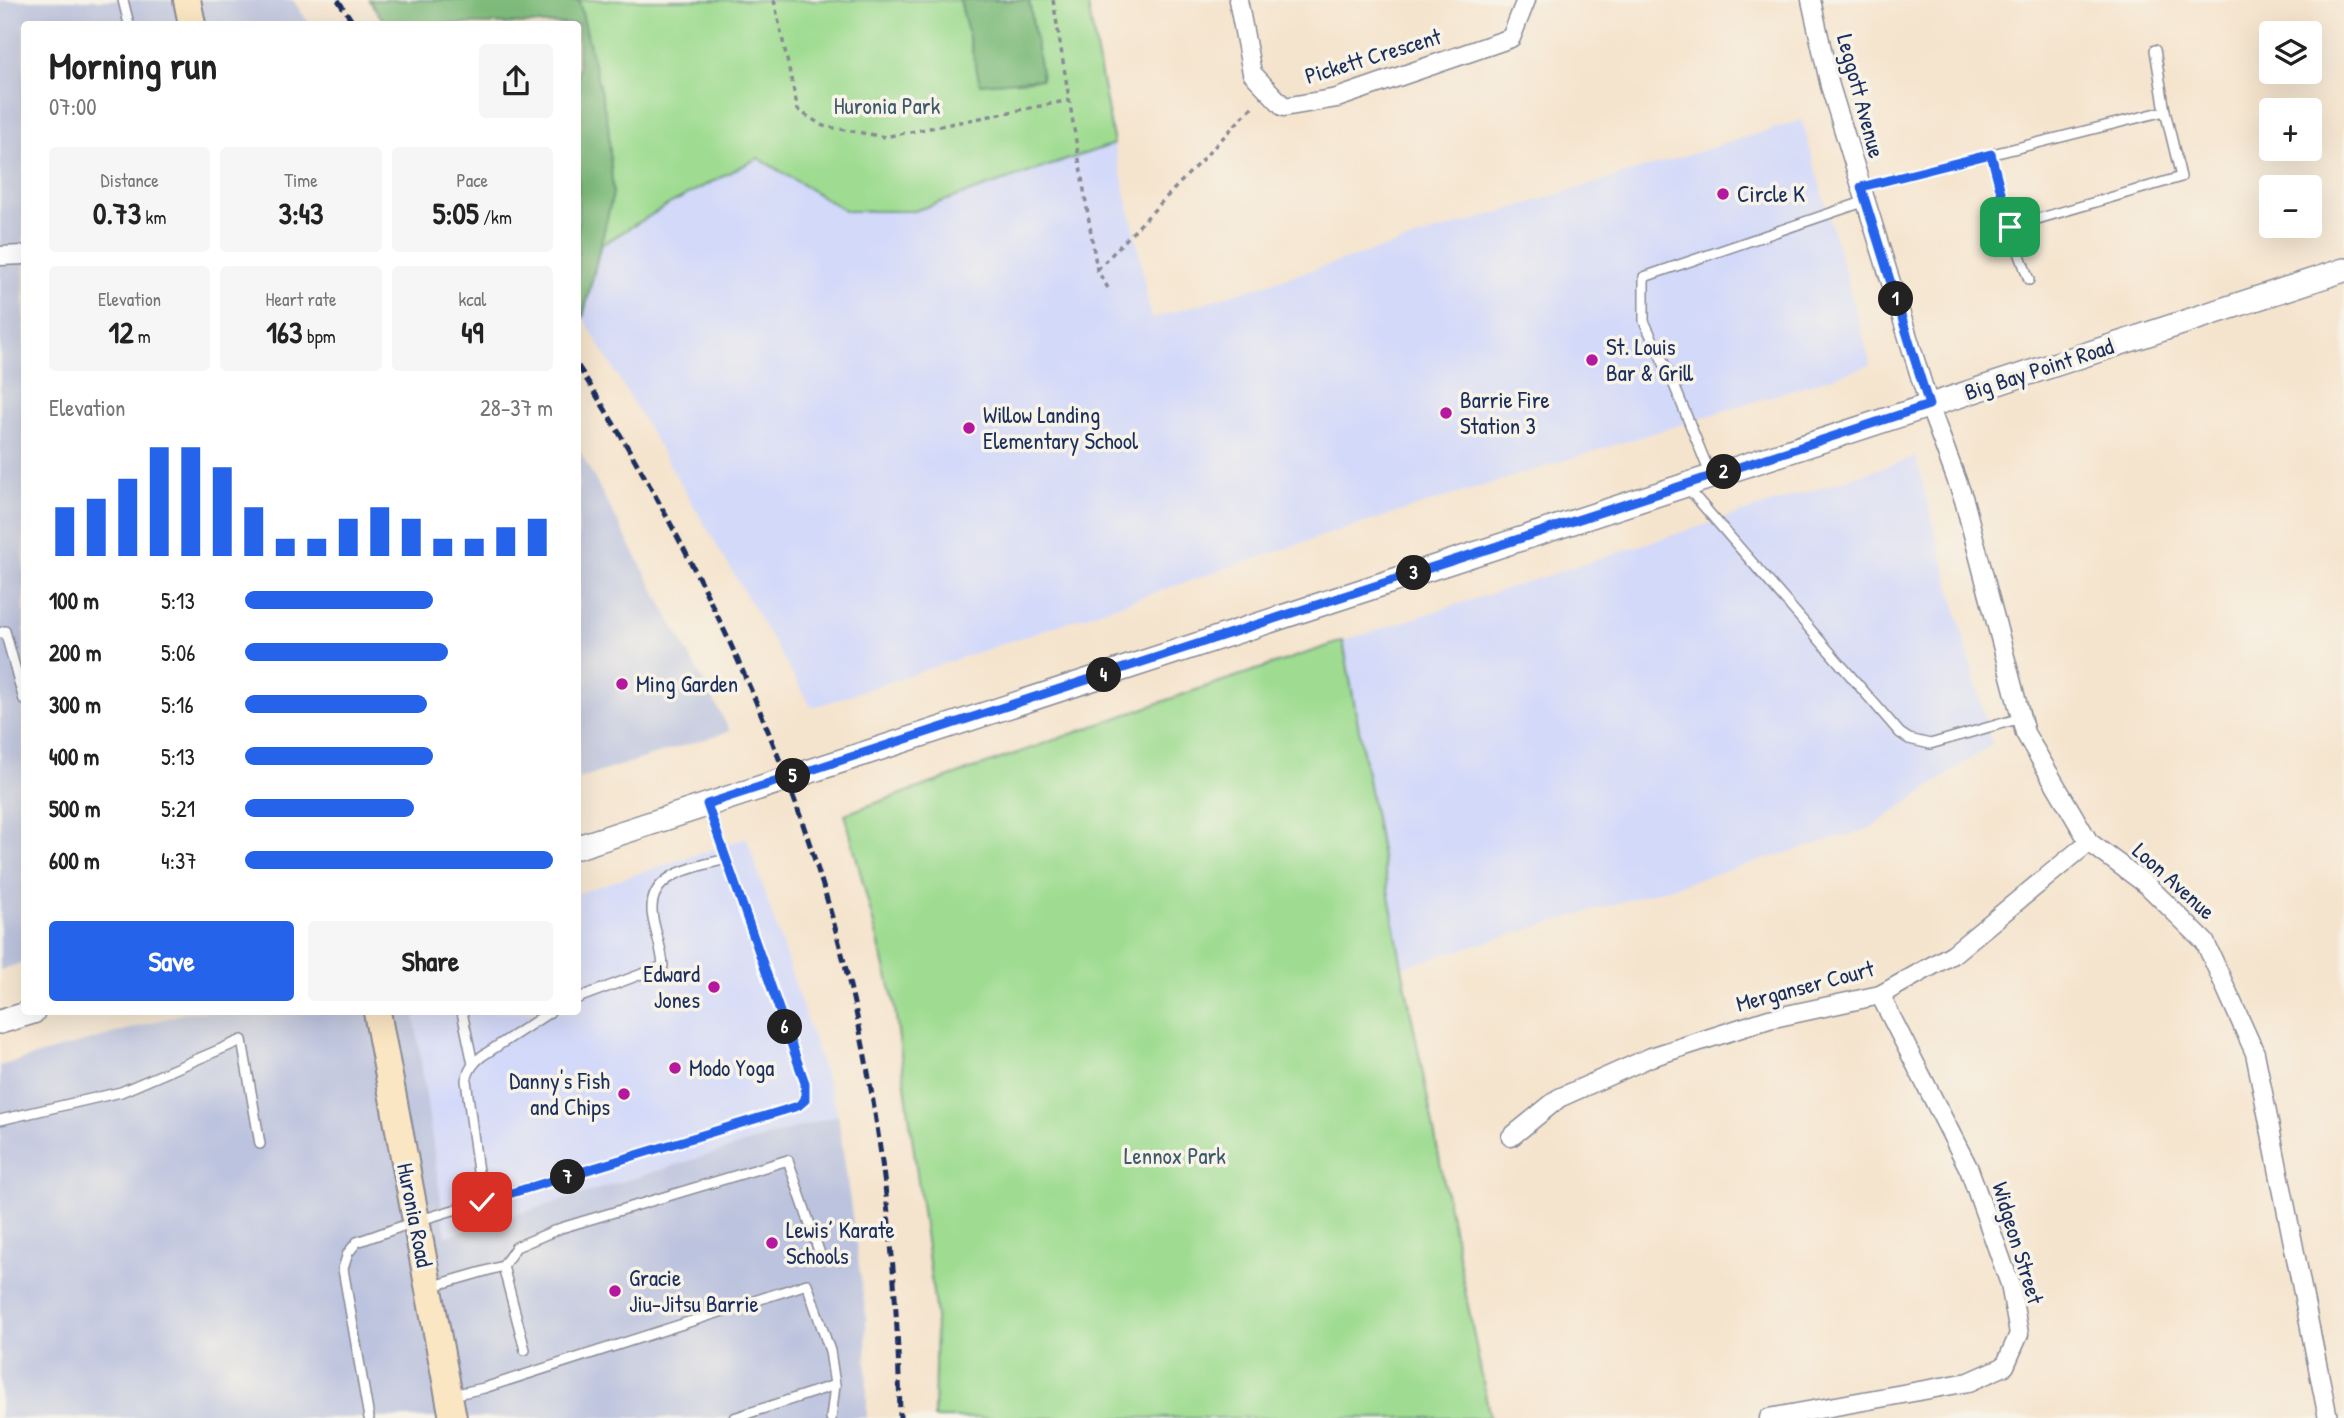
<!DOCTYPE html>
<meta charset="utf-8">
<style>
:root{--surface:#fff;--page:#f6f6f6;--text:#222;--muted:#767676;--accent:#2563eb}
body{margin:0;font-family:"Patrick Hand",sans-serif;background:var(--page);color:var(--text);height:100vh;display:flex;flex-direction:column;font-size:26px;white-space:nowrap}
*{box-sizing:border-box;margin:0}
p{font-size:23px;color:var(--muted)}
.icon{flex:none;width:38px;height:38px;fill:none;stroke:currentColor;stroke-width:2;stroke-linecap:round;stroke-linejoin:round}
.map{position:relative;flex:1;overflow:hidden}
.side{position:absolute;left:21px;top:21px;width:560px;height:994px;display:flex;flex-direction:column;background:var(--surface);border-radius:7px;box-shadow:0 7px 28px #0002}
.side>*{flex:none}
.fabs{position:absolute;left:2259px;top:21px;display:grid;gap:14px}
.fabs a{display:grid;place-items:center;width:63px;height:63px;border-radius:7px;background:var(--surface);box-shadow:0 7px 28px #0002;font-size:35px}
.pin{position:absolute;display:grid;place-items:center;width:60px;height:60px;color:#fff;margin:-30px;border-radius:14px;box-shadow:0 4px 10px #0006}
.km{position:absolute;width:35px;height:35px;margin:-18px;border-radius:50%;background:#222;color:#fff;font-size:19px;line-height:35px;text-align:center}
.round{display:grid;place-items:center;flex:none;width:74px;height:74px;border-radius:7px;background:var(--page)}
.overview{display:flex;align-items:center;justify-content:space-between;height:119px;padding:0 28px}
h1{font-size:38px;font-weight:700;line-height:52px}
.metrics{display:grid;grid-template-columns:repeat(3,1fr);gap:10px;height:119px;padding:7px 28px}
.metrics div{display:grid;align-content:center;border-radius:7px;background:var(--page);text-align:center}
.metrics b{font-size:30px;font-weight:700}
.metrics small{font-size:19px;font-weight:400}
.metrics p{font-size:19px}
.chart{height:196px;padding:14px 28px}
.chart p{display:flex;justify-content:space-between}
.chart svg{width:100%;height:126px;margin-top:7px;stroke:var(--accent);stroke-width:6}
.action{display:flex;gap:14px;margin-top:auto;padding:14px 28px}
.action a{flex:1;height:80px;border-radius:7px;background:var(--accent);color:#fff;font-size:28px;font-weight:700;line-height:80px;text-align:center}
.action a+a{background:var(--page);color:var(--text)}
ul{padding:0 28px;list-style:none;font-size:23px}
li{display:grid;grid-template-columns:112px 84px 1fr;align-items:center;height:52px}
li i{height:18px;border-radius:9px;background:var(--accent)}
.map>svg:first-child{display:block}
.built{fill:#d3d9f9}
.industrial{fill:#bcc3de}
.green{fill:#9fdc91;stroke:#5d8678;stroke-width:2}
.forest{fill:#7fbc7b;stroke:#4d766c;stroke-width:2}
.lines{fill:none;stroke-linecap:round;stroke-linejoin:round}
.service-casing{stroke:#888a96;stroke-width:12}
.minor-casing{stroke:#888a96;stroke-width:21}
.tertiary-casing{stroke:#888a96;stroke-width:26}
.secondary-casing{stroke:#888a96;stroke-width:30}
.path{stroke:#888a96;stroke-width:3.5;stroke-dasharray:5 5;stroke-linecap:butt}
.service{stroke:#fff;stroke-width:9}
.minor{stroke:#fff;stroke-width:18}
.tertiary{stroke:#fff;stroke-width:23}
.secondary{stroke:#fbe6c3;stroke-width:26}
.rail{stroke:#1b2f5e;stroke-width:5;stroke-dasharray:10 5;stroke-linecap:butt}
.route-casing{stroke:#fff;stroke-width:14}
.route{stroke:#2563eb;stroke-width:9}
.poi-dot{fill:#b5179e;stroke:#f7f3e8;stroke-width:2.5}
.labels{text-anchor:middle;stroke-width:7;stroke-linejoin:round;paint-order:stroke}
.street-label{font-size:23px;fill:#1b2f5e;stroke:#f7f3e8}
.park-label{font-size:23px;fill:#3c5a6b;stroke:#f7f3e8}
.poi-label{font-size:23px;fill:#1b2f5e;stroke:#f7f3e8;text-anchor:start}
</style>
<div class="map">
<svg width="2344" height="1418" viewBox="0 0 2344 1418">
<rect width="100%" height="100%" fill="#f7f3e8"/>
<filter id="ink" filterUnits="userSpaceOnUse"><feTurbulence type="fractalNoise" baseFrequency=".0143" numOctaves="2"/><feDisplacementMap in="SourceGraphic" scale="14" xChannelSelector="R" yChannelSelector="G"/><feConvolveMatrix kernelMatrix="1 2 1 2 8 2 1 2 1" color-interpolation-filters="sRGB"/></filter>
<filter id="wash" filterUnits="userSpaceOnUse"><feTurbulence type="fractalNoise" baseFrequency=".00686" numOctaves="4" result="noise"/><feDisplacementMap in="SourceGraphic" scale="28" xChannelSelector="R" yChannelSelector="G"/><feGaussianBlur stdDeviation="1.57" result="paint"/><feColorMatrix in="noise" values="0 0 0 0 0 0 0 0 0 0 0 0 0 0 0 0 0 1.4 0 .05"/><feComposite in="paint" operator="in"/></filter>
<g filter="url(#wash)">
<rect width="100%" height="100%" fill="#f5e4cd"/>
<g class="built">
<path d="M1802,120L1871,365L1323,536L812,708L583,317L600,246L671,203L758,158L846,211H914L1114,144L1138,246L1151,319Z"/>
<path d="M1916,457L1992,744L1871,828L1402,967L1343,641Z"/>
<path d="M747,838L838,1115L446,1236L414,1012H578V893Z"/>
</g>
<g class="industrial">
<path d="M0,0H293L309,24H24V962L0,970Z"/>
<path d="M578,448L730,731L578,779Z"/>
<path d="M189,1012H414L446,1236L838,1115L866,1316L867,1418H0V1066Z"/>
</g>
<g class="green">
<path d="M369,0H1087L1114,144L914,211H846L758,158L671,203L600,246L583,317L578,309V24H386Z"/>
<path d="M1343,641L1402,967L1490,1418H934L936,1315L894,1002L845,814L1187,693Z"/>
</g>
<g class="forest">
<path d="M369,0H579L608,124L613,194L583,317L578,309V24H386Z"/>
<path d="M960,0H1029L1042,79L980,84Z"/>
</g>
</g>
<g filter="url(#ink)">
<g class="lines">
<defs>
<g id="service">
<path d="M123,0L129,24"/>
<path d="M2155,50L2165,111"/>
<path d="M1861,187L2165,111L2181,177L2010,227L1991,154"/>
<path d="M2010,227L2029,280"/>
<path d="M1711,476L1674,385L1644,321V277L1866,201"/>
<path d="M1686,486L1900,733L1909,739L1930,744L2021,718"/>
<path d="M0,633L5,631L24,700"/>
<path d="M578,998L663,966C662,946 653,928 652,911C650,872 698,867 726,859"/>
<path d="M462,1012L473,1064"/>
<path d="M0,1120L121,1092L242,1040L260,1144"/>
<path d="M482,1202L466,1080C469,1069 473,1063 482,1056L550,1012"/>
<path d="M503,1266L525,1350"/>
<path d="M430,1287L503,1266L516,1247L561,1228L788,1160L821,1257"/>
<path d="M452,1395L484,1388L807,1284L830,1351L835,1385L734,1418"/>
<path d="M369,1418L343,1269L348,1253L357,1242L417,1221L798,1106L805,1099V1083L708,806"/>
<path d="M831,1418L835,1385"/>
</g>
<g id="minor">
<path d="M1238,0L1252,73L1284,107L1337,98L1511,38L1526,0"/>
<path d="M1811,0L1830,86L1929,405L1964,500L2025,733L2089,842L2147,885L2205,942L2255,1053L2328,1418"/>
<path d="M0,256L24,255"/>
<path d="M1511,1137L1559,1098L1651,1057L1769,1019L1880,995L1953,954L2089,842"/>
<path d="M1769,1418L1969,1382L2005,1366L2019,1334L2010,1284L1969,1169L1880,995"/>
</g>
<g id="tertiary">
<path d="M578,847L2344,270"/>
<path d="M0,1022L33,1012"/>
</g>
<g id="secondary">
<path d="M187,0L192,24"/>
<path d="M377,1012L453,1418"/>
</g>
</defs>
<use href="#service" class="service-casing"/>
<use href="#minor" class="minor-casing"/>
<use href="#tertiary" class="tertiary-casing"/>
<use href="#secondary" class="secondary-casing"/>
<g class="path">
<path d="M774,0L798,110L823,126L885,137L1070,100"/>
<path d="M1053,0L1097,270L1108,288"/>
<path d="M1097,270L1255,104"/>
</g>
<use href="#service" class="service"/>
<use href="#minor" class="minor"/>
<use href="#tertiary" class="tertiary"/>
<use href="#secondary" class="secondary"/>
<g class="rail">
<path d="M338,0L354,24"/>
<path d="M578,366C716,583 824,822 869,1078C889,1190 898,1304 900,1418"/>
</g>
</g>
</g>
<g class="lines" filter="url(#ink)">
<defs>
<path id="route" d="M482,1202L798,1106L805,1100V1083L707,804L1929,405L1861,187L1991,154L2010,227"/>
</defs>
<use href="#route" class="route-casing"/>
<use href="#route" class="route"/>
</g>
<g class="poi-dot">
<circle cx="1723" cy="194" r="7"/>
<circle cx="1592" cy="360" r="7"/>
<circle cx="1446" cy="413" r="7"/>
<circle cx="969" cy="428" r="7"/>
<circle cx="622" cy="684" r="7"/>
<circle cx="714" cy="987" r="7"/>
<circle cx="675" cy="1068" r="7"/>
<circle cx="624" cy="1094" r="7"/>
<circle cx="772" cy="1243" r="7"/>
<circle cx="615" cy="1291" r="7"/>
</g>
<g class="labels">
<g class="street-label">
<text transform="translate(1373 56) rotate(-17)" y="8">Pickett Crescent</text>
<text transform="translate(1861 96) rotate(75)" y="8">Leggott Avenue</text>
<text transform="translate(2039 369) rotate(-18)" y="8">Big Bay Point Road</text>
<text transform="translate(2174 881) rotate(42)" y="8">Loon Avenue</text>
<text transform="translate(1805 986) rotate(-15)" y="8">Merganser Court</text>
<text transform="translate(415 1215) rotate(79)" y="8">Huronia Road</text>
<text transform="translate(2018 1243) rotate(73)" y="8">Widgeon Street</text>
</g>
<g class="park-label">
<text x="887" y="114">Huronia Park</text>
<text x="1175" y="1164">Lennox Park</text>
</g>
<g class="poi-label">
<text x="1737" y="202">Circle K</text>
<text x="1606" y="355">St. Louis<tspan x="1606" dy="26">Bar &amp; Grill</tspan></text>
<text x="1460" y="408">Barrie Fire<tspan x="1460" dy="26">Station 3</tspan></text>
<text x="983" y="423">Willow Landing<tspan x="983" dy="26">Elementary School</tspan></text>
<text x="636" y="692">Ming Garden</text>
<text x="700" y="982" text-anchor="end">Edward<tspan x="700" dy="26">Jones</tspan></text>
<text x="689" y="1076">Modo Yoga</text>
<text x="610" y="1089" text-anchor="end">Danny's Fish<tspan x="610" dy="26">and Chips</tspan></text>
<text x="786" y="1238">Lewis’ Karate<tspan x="786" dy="26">Schools</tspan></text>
<text x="629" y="1286">Gracie<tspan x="629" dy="26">Jiu-Jitsu Barrie</tspan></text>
</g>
</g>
</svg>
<div class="fabs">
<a><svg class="icon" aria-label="layers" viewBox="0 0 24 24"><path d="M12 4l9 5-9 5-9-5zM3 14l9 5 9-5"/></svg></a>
<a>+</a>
<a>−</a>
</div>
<div class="pin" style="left:2010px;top:227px;background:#1e9e55"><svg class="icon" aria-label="arrive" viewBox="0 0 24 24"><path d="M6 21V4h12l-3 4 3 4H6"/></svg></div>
<div class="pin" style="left:482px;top:1202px;background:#d93025"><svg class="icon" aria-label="check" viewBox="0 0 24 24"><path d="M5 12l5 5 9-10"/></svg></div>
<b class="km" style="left:1896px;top:299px">1</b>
<b class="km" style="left:1724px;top:472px">2</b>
<b class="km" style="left:1414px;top:573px">3</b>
<b class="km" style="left:1104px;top:675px">4</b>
<b class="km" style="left:793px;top:776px">5</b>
<b class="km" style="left:785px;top:1027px">6</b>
<b class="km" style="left:568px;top:1177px">7</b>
<section class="side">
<div class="overview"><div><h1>Morning run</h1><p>07:00</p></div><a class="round"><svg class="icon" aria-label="share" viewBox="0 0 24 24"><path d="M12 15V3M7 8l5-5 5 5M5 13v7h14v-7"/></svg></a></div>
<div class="metrics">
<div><p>Distance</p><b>0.73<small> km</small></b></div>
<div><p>Time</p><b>3:43</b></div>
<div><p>Pace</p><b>5:05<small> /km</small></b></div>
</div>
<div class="metrics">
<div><p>Elevation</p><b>12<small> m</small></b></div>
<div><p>Heart rate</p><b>163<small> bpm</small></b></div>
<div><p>kcal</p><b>49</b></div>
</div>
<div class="chart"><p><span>Elevation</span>28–37 m</p>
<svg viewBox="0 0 160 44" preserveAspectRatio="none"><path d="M5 44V27M15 44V24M25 44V17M35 44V6M45 44V6M55 44V13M65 44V27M75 44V38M85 44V38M95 44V31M105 44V27M115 44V31M125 44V38M135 44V38M145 44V34M155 44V31"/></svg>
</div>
<ul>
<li><b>100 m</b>5:13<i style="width:61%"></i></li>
<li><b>200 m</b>5:06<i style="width:66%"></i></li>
<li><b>300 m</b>5:16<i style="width:59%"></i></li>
<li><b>400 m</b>5:13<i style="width:61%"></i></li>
<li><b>500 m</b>5:21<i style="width:55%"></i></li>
<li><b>600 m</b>4:37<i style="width:100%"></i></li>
</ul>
<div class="action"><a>Save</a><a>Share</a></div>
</section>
</div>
